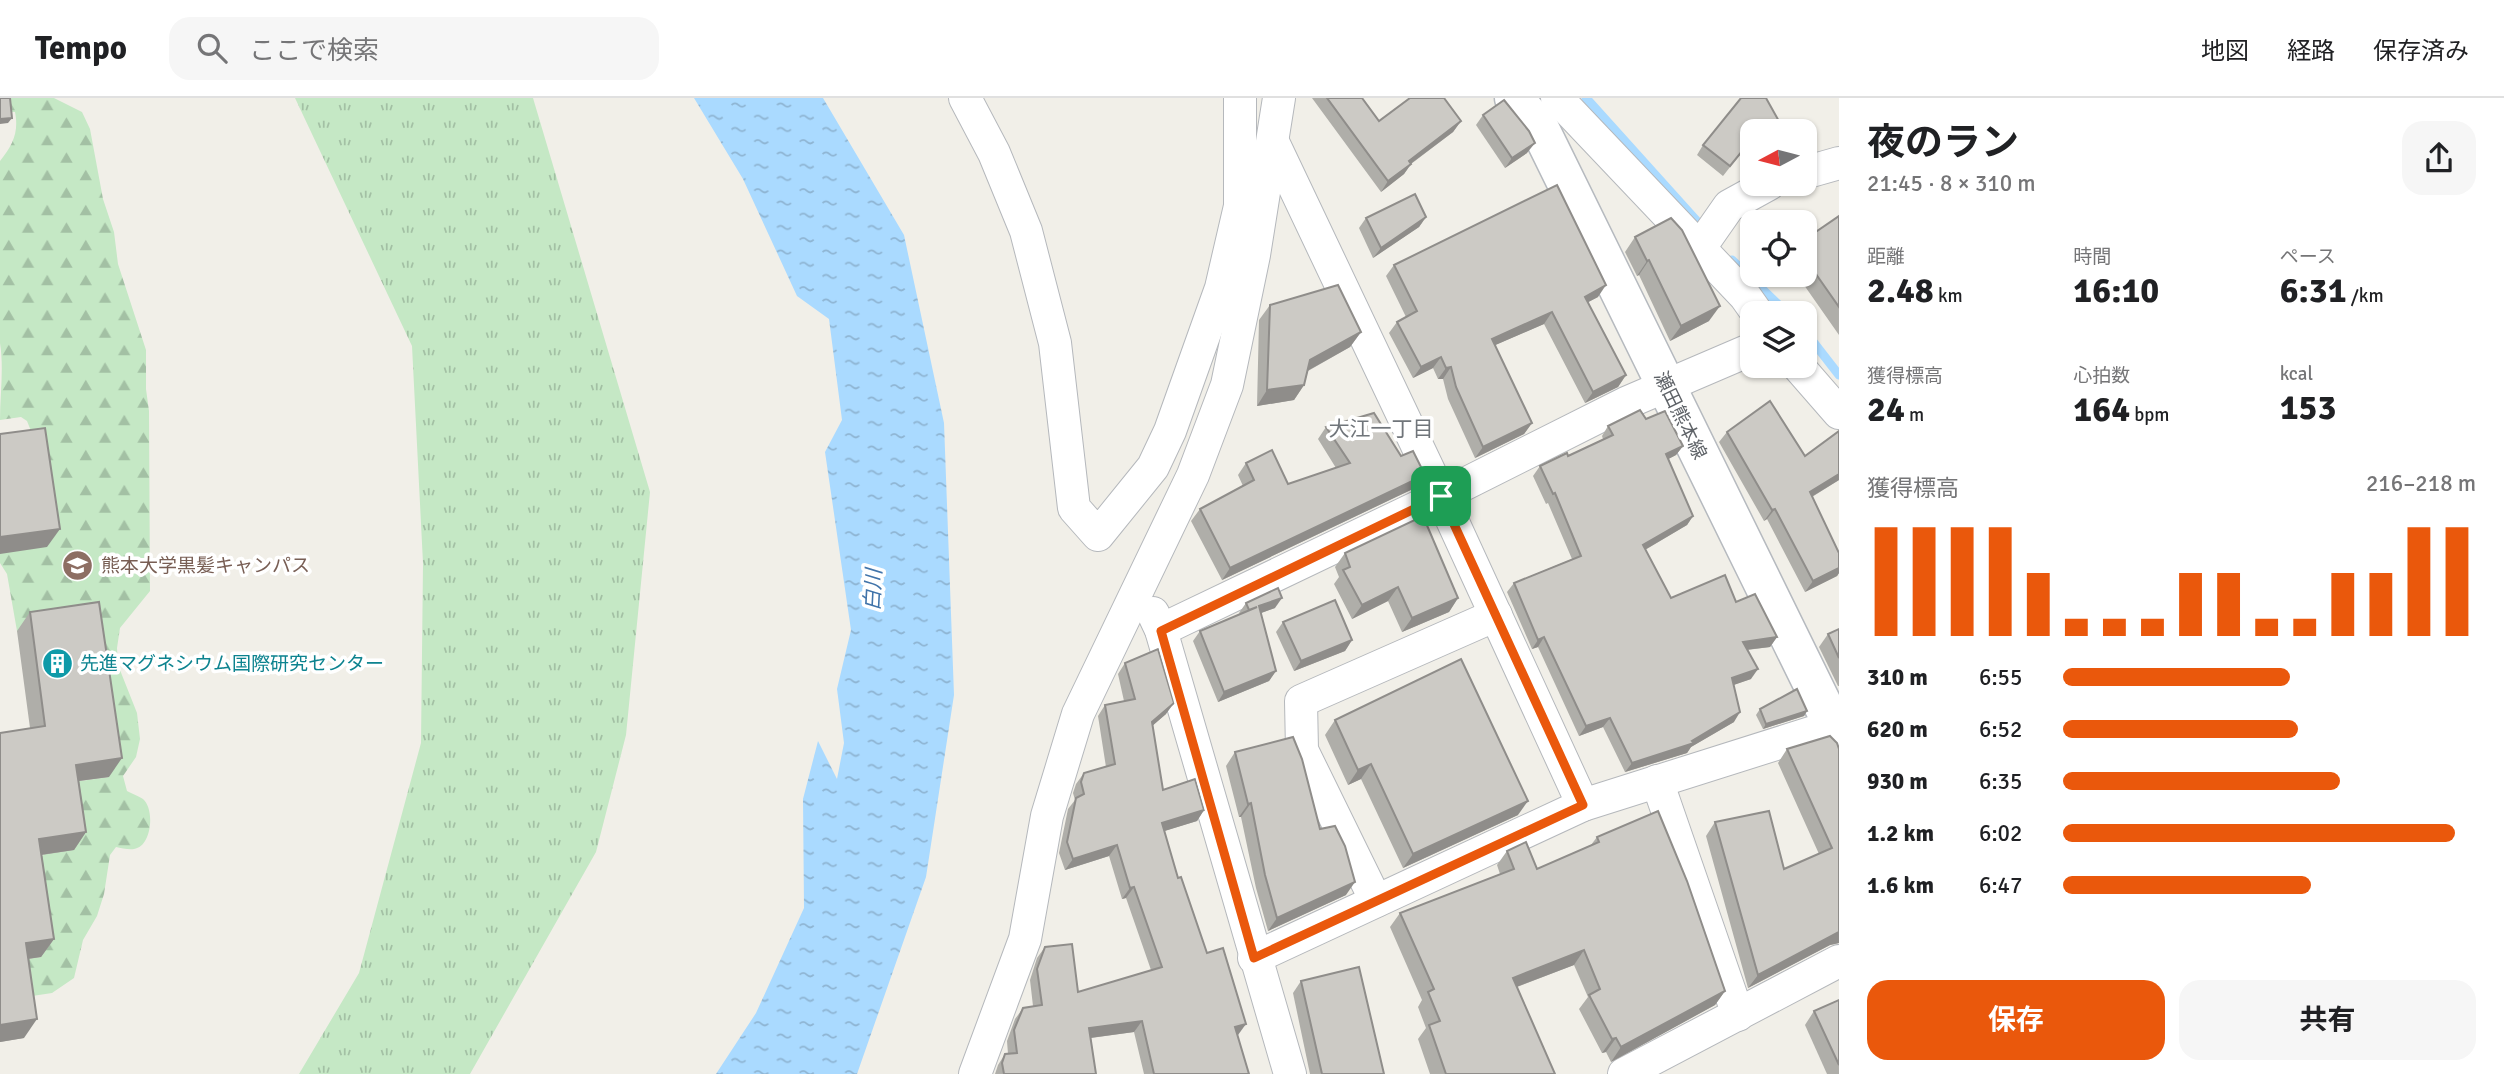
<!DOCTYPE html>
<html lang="ja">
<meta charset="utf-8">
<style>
:root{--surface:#fff;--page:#f6f6f6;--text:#202124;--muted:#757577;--line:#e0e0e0;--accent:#ea580c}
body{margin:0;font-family:Signika,"Noto Sans JP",sans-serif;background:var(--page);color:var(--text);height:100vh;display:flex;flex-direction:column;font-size:26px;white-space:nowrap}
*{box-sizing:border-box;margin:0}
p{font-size:23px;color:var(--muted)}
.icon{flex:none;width:38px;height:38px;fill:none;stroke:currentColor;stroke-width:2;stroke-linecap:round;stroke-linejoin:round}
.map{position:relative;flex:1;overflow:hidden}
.details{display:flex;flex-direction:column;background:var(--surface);width:665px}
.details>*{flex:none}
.needle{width:46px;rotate:263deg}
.fabs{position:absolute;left:1740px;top:21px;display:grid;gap:14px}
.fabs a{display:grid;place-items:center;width:77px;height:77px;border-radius:14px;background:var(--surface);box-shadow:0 2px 5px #0004;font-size:35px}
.pin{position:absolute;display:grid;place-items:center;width:60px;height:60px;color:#fff;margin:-30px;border-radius:14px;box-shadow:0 4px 10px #0006}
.round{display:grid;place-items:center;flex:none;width:74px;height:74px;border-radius:21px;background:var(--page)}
.summary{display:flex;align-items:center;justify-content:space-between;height:119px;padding:0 28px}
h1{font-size:38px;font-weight:700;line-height:52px}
.stats{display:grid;grid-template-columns:repeat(3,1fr);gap:10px;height:119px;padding:7px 28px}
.stats div{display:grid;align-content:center}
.stats b{font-size:35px;font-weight:700}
.stats small{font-size:19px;font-weight:400}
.stats p{font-size:19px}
.chart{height:196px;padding:14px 28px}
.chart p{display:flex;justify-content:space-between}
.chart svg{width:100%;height:126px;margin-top:7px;stroke:var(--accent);stroke-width:6}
.button{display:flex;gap:14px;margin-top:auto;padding:14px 28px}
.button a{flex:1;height:80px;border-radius:21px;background:var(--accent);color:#fff;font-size:28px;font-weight:700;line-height:80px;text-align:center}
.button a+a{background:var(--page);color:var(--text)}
ul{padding:0 28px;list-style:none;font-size:23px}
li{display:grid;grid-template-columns:112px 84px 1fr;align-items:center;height:52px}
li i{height:18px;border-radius:9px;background:var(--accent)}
header{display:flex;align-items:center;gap:42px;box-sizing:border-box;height:98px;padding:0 35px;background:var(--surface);border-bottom:2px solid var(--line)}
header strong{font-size:33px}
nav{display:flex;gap:38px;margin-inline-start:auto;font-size:24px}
.search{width:490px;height:63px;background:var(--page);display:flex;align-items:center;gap:18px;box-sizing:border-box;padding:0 24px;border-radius:21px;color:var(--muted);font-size:26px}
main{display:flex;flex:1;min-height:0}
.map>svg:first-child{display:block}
.grass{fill:url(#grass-tufts)}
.forest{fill:url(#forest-firs)}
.water{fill:url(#water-ripples)}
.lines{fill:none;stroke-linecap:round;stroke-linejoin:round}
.stream{stroke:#aadaff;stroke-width:9}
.street-casing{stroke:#b5b8bc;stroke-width:34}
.secondary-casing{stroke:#b6babf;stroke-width:41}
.street{stroke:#fff;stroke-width:32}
.secondary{stroke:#fff;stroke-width:38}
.wall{fill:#afaea9}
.shaded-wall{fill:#8f8d8a}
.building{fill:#cccac5;stroke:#8f8d8a;stroke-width:2}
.route-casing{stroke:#fff;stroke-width:14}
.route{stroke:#ea580c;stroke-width:9}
.labels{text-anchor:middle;stroke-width:7;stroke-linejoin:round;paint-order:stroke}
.street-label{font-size:19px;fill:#5f6368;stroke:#fff}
.education-label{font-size:19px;fill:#785e54;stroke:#fff;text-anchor:start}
.culture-label{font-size:19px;fill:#0d838f;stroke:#fff;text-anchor:start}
.neighbourhood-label{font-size:21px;fill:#70757a;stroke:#fff}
.water-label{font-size:21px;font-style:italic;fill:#4174aa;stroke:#fff}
</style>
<header>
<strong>Tempo</strong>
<div class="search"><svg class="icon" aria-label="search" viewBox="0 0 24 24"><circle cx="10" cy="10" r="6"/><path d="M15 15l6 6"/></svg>ここで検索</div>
<nav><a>地図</a><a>経路</a><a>保存済み</a></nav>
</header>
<main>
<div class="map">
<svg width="1839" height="976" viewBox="0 0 1839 976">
<defs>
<pattern id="grass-tufts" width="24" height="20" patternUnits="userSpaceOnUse" patternTransform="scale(1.75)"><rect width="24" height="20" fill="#c5e8c5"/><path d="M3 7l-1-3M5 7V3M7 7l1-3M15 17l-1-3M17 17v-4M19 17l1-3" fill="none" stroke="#a3c0a4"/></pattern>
<pattern id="forest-firs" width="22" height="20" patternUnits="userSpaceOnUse" patternTransform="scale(1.75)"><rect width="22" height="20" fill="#c5e8c5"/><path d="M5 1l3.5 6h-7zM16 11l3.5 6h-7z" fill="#a3c0a4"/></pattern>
<pattern id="water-ripples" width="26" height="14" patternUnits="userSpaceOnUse" patternTransform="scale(1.75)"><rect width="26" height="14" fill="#aadaff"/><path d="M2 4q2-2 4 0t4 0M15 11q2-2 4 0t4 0" fill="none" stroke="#8eb4d2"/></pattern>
</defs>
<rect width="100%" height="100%" fill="#f1efe8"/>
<path class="grass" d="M295,0H533L650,394L626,637L596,754L470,976H299L359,875L421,645L423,465L412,248Z"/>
<path class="forest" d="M6,0H54L82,14L90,31L103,101L114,134L118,166L146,252V291L149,313L150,493L120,530L117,550L118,567L137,615L140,641L136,659L123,678L127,693C132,696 139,698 143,701C155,711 152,749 134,751C129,752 121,750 116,749L110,757L104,796L97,818L83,842L74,880L52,895L19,900L13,863L41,859L27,763L44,757L38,689L109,679L17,533L7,476L0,465V455L31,333L27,323L21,319L0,322C0,297 4,270 0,245V63C13,47 19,34 15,14H7Z"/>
<path class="water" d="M694,0H823L904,137L944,325L954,597L926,779L857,976H716L756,915L804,810L803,701L818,643L837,681L844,645L837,591L851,532L825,354L842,322L829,221L797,198L743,81Z"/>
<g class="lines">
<g class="stream">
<path d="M1586,0L1704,131"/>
<path d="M1732,162L1787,215"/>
<path d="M1804,232L1839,277"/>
</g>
<defs>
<g id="street">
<path d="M965,0L994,55L1026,133L1055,245L1074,410L1098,437L1153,369L1170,333L1221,190L1240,108V0"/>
<path d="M1557,0L1745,198L1757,215"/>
<path d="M1273,44L1441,398L1583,707"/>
<path d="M1804,75L1839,65"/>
<path d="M1699,151L1729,108L1769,86"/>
<path d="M1798,268L1839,315"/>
<path d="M1153,515L1161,532L1290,976"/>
<path d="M1161,532L1441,398L1626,305L1752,251"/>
<path d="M1657,683L1738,917"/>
<path d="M1376,803L1302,652L1301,603L1496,517"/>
<path d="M1254,860L1583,707L1839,626"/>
<path d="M975,976L1025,841L1047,718L1078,616L1193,377L1227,287L1254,157L1279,0"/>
<path d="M1624,976L1839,863"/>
</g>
<path id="secondary" d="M1514,0L1540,31L1839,640"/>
</defs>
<use href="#street" class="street-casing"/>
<use href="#secondary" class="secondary-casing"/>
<use href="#street" class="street"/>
<use href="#secondary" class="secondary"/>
</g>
<g class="wall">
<path d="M1312,0H1362L1379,23H1461L1453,34L1411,66L1404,76L1381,94Z"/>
<path d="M1483,17L1527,55L1505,70L1476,27Z"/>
<path d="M1752,33V47L1744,51L1723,78L1697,57L1703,47Z"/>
<path d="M1839,118V237L1797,177H1804V142Z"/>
<path d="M1426,119L1419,129L1373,160L1359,130L1366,120Z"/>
<path d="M1635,139L1709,223L1670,243L1639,177L1637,178L1625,154Z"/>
<path d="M1394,167L1598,199L1588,204L1626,277L1618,289L1585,305L1544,226L1495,247L1532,325L1524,336L1475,360L1448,301L1443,281H1438L1433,270L1413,280L1389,235L1397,224L1406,219L1386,178Z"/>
<path d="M1270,207L1361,234L1350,249L1308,273L1304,287L1294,302L1257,308L1259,222Z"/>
<path d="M1646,321L1683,348L1676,357L1668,361L1693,418L1687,427L1645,452L1671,500L1736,504L1777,539L1770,549L1747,552L1751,581L1733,587L1734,624L1691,649L1687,655L1625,674L1603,629L1579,638L1538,549L1532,551L1507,494L1514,485L1572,461L1548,405L1546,406L1533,378L1540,368L1568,358L1603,341L1602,338L1608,328Z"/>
<path d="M1326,329L1425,377L1417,389L1222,482L1191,423L1200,411L1243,388L1238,377L1246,365L1288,386L1336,370L1318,341Z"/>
<path d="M1839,333V382L1812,399L1839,455V475L1837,478L1805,494L1767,421L1764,423L1719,344L1727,334L1805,358Z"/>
<path d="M1345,455L1458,500L1449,514L1402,534L1388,503L1352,521L1334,486L1339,479L1335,469Z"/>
<path d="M1246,505L1275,510L1261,515L1276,573L1269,583L1218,604L1193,543L1200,533L1240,516L1239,515Z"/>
<path d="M30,514L109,679L79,683L86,734L74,752L42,757L54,841L41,859L28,861L24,940L0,944V635L30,630L17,533Z"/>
<path d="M1283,524L1352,542L1345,553L1294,573L1276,534Z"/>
<path d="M1839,531V588H1838L1819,549L1828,536Z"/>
<path d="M1125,565L1166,616L1152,628L1163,692L1204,712L1197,723L1164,733L1178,780L1238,937H1237L1249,976H1144L1134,934L1091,940L1096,976H995L998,967L1005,956H1008L1007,943L1015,921L1023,910L1033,908L1030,882L1037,860L1045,849L1078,894L1151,872L1126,800L1122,801L1109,758L1065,772L1059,755L1068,711L1075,702L1073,695L1076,686L1084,675L1106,669L1098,618L1105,607L1124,603L1118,576Z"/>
<path d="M1760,611L1807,613L1804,618L1763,631L1756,617Z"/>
<path d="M1335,622L1518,717L1403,770L1361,681L1348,687L1325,637Z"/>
<path d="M1787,651H1839V845L1830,847L1748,890L1706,738L1715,724L1784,771L1819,756L1778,665Z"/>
<path d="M1235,654L1320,731L1346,797L1268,833L1256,790L1241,719H1239L1226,668Z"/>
<path d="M1597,739L1725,893L1715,907L1611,964L1606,954L1602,955L1579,911L1588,899L1574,867L1517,889L1555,976H1430L1418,941L1426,930L1418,909L1422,902L1390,829L1400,815L1500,776L1497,767L1507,753L1537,771L1591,747Z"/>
<path d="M1301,883L1384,976H1310L1293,895Z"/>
<path d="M1839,902V976H1827L1805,927L1814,913Z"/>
</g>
<g class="shaded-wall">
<path d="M12,20L8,25L0,26V21Z"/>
<path d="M1461,23L1453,34L1401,73L1409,63Z"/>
<path d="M1780,25L1774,33H1766Z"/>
<path d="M1752,41V47L1744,51L1723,78Z"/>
<path d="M1535,45L1527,55L1505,70L1512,60Z"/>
<path d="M1411,66L1404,76L1381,94L1388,83Z"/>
<path d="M1426,119L1419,129L1373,160L1381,150Z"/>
<path d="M1649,162L1639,177L1637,178L1647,163Z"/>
<path d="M1606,187L1598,199L1577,210L1585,199Z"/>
<path d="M1720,208L1709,223L1670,243L1681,228Z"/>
<path d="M1552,214L1544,226L1484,252L1492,241Z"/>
<path d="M1361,234L1350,249L1300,277L1310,262Z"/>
<path d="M1441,259L1433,270L1413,280L1421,269Z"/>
<path d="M1451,269L1443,281H1438L1446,270Z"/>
<path d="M1626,277L1618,289L1585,305L1593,294Z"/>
<path d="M1304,287L1294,302L1257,308L1267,292Z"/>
<path d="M1532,325L1524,336L1475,360L1483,349Z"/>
<path d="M1683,348L1676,357L1659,366L1666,356Z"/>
<path d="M1839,376V382L1803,404L1810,394Z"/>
<path d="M1425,377L1417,389L1222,482L1230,470Z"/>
<path d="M1775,411L1767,421L1764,423L1772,412Z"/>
<path d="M1693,418L1687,427L1636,457L1643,447Z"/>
<path d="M60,431L47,449L0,456V439Z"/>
<path d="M1839,470V475L1837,478L1805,494L1813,483Z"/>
<path d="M1398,489L1388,503L1352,521L1362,507Z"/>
<path d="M1282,500L1275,510L1253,518L1259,508Z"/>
<path d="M1458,500L1449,514L1402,534L1412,520Z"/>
<path d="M1544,539L1538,549L1532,551L1538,542Z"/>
<path d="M1777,539L1770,549L1736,553L1743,544Z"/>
<path d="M1352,542L1345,553L1294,573L1301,563Z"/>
<path d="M1758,571L1751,581L1725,590L1732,580Z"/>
<path d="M1276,573L1269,583L1218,604L1224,594Z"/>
<path d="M1174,605L1166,616L1144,635L1152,624Z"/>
<path d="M1807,613L1804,618L1763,631L1766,626Z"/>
<path d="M1740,614L1734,624L1691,649L1687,655L1625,674L1632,665L1692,643Z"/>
<path d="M1610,620L1603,629L1579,638L1586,628Z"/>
<path d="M122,660L109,679L63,685L76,667Z"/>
<path d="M1371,666L1361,681L1348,687L1358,672Z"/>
<path d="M1528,703L1518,717L1403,770L1413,756Z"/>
<path d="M1251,705L1241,719H1239L1248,706Z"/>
<path d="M1204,712L1197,723L1155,736L1162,725Z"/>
<path d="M86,734L74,752L26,759L39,741Z"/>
<path d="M1117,747L1109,758L1065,772L1073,761Z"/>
<path d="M1355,784L1346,797L1268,833L1277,820Z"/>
<path d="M1134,789L1126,800L1122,801L1130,790Z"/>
<path d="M1839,834V845L1830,847L1748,890L1758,877Z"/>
<path d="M54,841L41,859L13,863L26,845Z"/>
<path d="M1584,852L1574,867L1503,894L1513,880Z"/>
<path d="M1725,893L1715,907L1611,964L1621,949Z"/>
<path d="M37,921L24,940L0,944V927Z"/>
<path d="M1142,923L1134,934L1082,941L1089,930Z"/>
<path d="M1246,926L1238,937L1227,940L1235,929Z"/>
<path d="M1616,940L1606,954L1602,955L1612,941Z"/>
</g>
<g class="building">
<path d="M0,0H10L12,20L0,21Z"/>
<path d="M1327,0H1362L1379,23L1410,0H1444L1461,23L1409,63L1411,66L1388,83Z"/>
<path d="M1741,0H1766L1780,25L1766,33H1752V41L1730,68L1703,47Z"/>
<path d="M1504,2L1529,33L1535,45L1512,60L1483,17Z"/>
<path d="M1557,87L1606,187L1585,199L1626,277L1593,294L1552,214L1492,241L1532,325L1483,349L1456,289L1451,269L1446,270L1441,259L1421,269L1397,224L1417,213L1394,167Z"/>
<path d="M1415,96L1426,119L1381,150L1366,120Z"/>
<path d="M1839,118V209L1804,159V142Z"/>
<path d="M1671,120L1682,132L1720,208L1681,228L1649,162L1647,163L1635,139Z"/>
<path d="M1338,187L1361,234L1310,262L1304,287L1267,292L1270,207Z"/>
<path d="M1770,303L1805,358L1839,333V376L1810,394L1839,455V470L1813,483L1775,411L1772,412L1727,334Z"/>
<path d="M1640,312L1646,321L1665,313L1683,348L1666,356L1693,418L1643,447L1671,500L1725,477L1736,504L1755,496L1777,539L1743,544L1758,571L1732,580L1740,614L1692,643L1694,645L1632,665L1610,620L1586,628L1544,539L1538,542L1514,485L1581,458L1555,395L1553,396L1540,368L1567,355L1568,358L1613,337L1608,328Z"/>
<path d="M1374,315L1401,358L1413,353L1425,377L1230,470L1200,411L1254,382L1246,365L1272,352L1288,386L1350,365L1326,329Z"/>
<path d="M45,330L60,431L0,439V336Z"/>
<path d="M1423,418L1458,500L1412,520L1398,489L1362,507L1343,472L1350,469L1345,455Z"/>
<path d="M1278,490L1282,500L1259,508L1276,573L1224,594L1200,533L1257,509L1249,512L1246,505Z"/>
<path d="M1335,502L1352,542L1301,563L1283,524Z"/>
<path d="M99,504L122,660L76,667L86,734L39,741L54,841L26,845L37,921L0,927V635L45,628L30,514Z"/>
<path d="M1839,531V560L1828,536Z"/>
<path d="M1158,551L1174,605L1152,624L1163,692L1195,681L1204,712L1162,725L1178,780L1181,779L1207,855L1223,850L1246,926L1235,929L1249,976H1154L1142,923L1089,930L1096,976H1004L1002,965L1005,956L1017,955L1014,932L1023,910L1042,907L1037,871L1045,849L1072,846L1078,894L1162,869L1134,789L1130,790L1117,747L1073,761L1067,744L1076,700L1084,696L1081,684L1084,675L1115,666L1105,607L1135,601L1125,565Z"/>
<path d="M1461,561L1528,703L1413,756L1371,666L1358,672L1335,622Z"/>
<path d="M1797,591L1807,613L1766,626L1760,611Z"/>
<path d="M1830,638L1837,645L1839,651V834L1758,877L1715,724L1769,713L1784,771L1832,750L1787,651Z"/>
<path d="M1293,639L1302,661L1320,731L1335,728L1345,748L1355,784L1277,820L1265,777L1251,705L1248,706L1235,654Z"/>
<path d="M1658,713L1687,783L1725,893L1621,949L1616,940L1612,941L1589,897L1600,891L1584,852L1513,880L1555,976H1446L1429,927L1440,923L1428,894L1434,891L1400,815L1514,771L1507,753L1526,744L1537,771L1599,744L1597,739Z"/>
<path d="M1359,869L1384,976H1322L1301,883Z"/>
<path d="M1839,902V967L1814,913Z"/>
</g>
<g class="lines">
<defs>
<path id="route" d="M1441,398L1583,707L1254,860L1161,533Z"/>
</defs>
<use href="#route" class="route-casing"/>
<use href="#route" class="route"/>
</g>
<defs>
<symbol id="university-disc" viewBox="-11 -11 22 22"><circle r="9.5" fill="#8d6e63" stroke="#fff"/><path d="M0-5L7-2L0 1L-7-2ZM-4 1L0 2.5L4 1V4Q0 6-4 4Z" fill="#fff"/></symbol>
<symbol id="building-disc" viewBox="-11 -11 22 22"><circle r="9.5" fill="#0f9aa8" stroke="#fff"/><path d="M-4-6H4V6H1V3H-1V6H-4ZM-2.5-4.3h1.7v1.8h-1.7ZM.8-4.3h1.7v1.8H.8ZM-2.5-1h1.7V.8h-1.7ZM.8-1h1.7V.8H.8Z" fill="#fff"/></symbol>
</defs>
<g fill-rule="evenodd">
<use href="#university-disc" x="60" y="450" width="35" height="35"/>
<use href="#building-disc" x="40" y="548" width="35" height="35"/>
</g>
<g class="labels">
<g class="street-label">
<text transform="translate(1681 317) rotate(64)" y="7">瀬田熊本線</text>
</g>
<g class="education-label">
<text x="101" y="474">熊本大学黒髪キャンパス</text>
</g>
<g class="culture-label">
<text x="80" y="572">先進マグネシウム国際研究センター</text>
</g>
<g class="neighbourhood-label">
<text x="1381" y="338">大江一丁目</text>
</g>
<g class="water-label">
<text transform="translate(873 492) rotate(-87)" y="7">白川</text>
</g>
</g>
</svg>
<div class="fabs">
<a><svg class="needle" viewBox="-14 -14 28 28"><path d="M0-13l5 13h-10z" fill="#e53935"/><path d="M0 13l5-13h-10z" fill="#757577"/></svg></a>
<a><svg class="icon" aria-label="locate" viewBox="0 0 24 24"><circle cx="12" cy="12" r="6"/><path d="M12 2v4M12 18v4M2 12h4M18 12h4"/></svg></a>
<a><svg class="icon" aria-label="layers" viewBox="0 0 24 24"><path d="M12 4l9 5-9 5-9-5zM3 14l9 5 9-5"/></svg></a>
</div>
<div class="pin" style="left:1441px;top:398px;background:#1e9e55"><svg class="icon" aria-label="arrive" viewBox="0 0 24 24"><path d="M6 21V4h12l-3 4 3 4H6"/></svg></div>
</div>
<section class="details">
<div class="summary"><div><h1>夜のラン</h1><p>21:45 · 8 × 310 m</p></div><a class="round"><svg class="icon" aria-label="share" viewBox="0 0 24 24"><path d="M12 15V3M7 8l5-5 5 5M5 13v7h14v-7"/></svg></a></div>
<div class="stats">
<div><p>距離</p><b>2.48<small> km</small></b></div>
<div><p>時間</p><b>16:10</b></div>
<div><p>ペース</p><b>6:31<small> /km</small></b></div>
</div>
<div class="stats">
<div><p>獲得標高</p><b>24<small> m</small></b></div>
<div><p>心拍数</p><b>164<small> bpm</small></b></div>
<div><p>kcal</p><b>153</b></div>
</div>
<div class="chart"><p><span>獲得標高</span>216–218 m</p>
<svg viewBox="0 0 160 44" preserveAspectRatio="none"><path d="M5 44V6M15 44V6M25 44V6M35 44V6M45 44V22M55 44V38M65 44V38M75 44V38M85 44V22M95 44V22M105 44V38M115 44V38M125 44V22M135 44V22M145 44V6M155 44V6"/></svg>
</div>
<ul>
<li><b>310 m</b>6:55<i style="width:55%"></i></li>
<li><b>620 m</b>6:52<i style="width:57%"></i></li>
<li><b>930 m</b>6:35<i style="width:67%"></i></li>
<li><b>1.2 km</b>6:02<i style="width:95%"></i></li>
<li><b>1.6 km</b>6:47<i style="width:60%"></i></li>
</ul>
<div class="button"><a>保存</a><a>共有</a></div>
</section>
</main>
